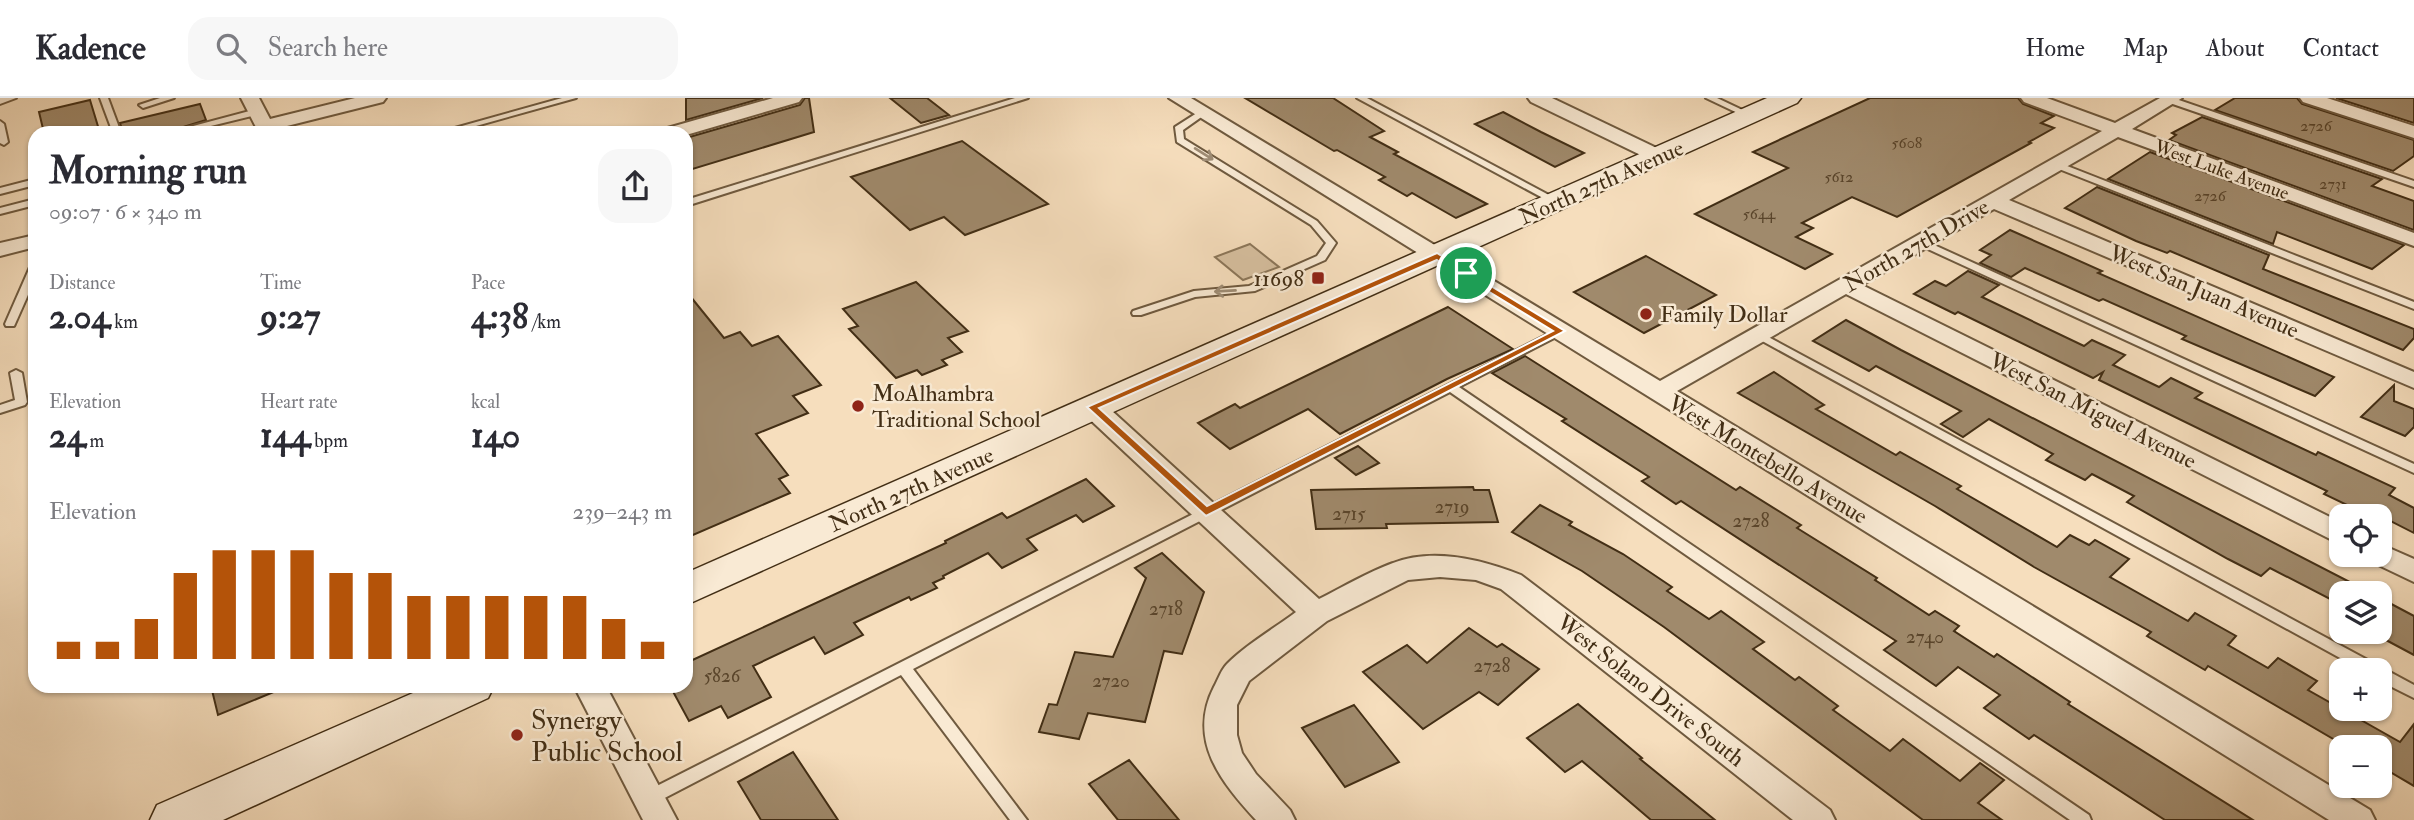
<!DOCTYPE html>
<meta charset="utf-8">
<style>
:root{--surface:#fff;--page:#f7f7f7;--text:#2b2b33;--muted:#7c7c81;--line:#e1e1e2;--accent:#b45309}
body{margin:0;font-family:"IM FELL Double Pica",serif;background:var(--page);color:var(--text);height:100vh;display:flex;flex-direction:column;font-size:26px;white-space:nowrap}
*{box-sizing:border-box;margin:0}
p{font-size:23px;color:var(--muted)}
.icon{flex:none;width:38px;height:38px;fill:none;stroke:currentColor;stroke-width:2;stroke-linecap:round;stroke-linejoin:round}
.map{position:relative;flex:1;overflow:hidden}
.panel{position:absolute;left:28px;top:28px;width:665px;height:567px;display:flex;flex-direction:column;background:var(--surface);border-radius:21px;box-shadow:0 2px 5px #0004}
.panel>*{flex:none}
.fabs{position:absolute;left:2329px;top:406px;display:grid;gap:14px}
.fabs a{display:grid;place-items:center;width:63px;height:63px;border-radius:14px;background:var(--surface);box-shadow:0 2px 5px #0004;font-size:35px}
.pin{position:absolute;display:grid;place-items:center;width:60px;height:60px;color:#fff;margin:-30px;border:4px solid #fff;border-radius:50%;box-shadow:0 2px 7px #0007}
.round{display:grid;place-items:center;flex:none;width:74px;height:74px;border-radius:21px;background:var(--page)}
.overview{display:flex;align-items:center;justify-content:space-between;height:119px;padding:0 21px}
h1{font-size:38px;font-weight:800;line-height:52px}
.stats{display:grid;grid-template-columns:repeat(3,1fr);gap:10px;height:119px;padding:7px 21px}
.stats div{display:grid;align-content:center}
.stats b{font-size:35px;font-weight:800}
.stats small{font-size:19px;font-weight:400}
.stats p{font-size:19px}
.chart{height:196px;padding:14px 21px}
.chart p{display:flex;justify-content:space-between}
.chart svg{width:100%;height:126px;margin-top:7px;stroke:var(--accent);stroke-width:6}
header{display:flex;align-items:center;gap:42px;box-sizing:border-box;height:98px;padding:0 35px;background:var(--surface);border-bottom:2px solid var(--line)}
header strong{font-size:33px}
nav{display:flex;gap:38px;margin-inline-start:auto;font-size:24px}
.search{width:490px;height:63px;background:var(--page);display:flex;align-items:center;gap:18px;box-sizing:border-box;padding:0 24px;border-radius:21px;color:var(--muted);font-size:26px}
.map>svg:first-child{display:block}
.green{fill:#d7c0a0;stroke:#8c775a;stroke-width:2}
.building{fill:#a08a6c;stroke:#422e15;stroke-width:2}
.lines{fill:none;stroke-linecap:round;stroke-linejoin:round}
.service-casing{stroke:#6f5a3f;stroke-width:4}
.minor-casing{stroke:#6f5a3f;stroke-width:4}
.secondary-casing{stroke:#422e15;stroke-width:3}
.service{fill:#f9ead4;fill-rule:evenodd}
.minor{fill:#f9ead4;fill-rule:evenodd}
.secondary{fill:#f9ead4;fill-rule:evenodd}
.oneway{stroke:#9e8c74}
.route{fill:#b45309;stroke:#fff;stroke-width:2;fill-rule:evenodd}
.poi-dot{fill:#8f2418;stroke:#f9ead4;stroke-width:2.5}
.labels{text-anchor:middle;stroke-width:5;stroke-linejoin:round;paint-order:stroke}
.far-number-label{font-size:16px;fill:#5a452b}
.far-street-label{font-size:19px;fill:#422e15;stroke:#f9ead4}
.number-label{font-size:19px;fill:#5a452b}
.street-label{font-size:23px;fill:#422e15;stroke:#f9ead4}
.poi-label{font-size:23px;fill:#422e15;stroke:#f9ead4;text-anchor:start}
.near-poi-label{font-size:28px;fill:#422e15;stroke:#f9ead4;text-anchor:start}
</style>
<header>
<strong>Kadence</strong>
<div class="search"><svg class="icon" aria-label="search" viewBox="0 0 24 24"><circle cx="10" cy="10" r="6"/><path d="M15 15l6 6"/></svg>Search here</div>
<nav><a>Home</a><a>Map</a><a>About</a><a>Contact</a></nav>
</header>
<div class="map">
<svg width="2414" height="722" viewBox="0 0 2414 722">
<rect width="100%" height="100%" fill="#f6debd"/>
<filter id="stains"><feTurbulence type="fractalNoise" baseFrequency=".00286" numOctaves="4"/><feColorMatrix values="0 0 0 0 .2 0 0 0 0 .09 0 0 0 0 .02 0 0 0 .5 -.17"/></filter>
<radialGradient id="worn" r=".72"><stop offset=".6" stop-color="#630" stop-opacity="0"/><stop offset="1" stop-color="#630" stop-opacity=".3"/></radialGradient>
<path class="green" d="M1250,146L1279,169L1243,182L1215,159Z"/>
<g class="building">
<path d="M686,0H763L686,22Z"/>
<path d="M805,0H809L814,34L686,73V40L800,7Z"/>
<path d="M890,0H927L949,17L921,25Z"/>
<path d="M1245,0H1333L1384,33L1370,39L1398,54L1394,56L1487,106L1456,120L1412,95L1407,98L1379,82L1385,79L1337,52L1334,53Z"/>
<path d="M1870,0H2018L2023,6L2054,18L2041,25L2054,30L2029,44L2031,45L1897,119L1852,99L1802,125L1813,130L1796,139L1832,156L1805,171L1695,116L1788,70L1753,54Z"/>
<path d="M2235,0H2297L2302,6L2414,42V58L2393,73L2215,12Z"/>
<path d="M2336,0H2414V25Z"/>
<path d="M90,2L100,35H44L39,14Z"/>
<path d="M200,6L206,22L164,35H123L120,25Z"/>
<path d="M1503,14L1541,34L1584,55L1555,69L1475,26Z"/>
<path d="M2202,19L2382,81L2372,88L2414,103V132L2169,42L2176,37L2172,35Z"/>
<path d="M962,43L1048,106L965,137L944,119L910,132L851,79Z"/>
<path d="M2150,54L2404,147L2372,171L2277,134L2273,146L2108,81Z"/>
<path d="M2097,89L2269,157L2263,171L2414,231V240L2403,252L2170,153L2167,155L2136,143L2065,110Z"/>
<path d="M2010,132L2102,173L2098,175L2334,279L2315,298L2182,241L2186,238L2103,201L2099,203L2025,170L2011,179L1980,165L1991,157L1980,152Z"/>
<path d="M1646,158L1716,197L1644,235L1574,194Z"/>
<path d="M1968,173L1999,187L1982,199L2084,248L2092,242L2125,257L2113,267L2159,289L2171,280L2202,295L2195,300L2316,357L2318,354L2395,390L2389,397L2414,410V435L2373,414L2370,418L2324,396L2327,393L2099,282L2103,274L2093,280L1958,214L1955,216L1914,196L1935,183L1946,188Z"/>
<path d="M916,184L968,233L948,240L962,254L942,262L947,267L922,277L917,272L896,280L849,231L858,228L843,211Z"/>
<path d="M686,193L724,240L740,234L752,248L778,238L821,287L793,298L808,315L756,336L788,377L779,381L790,395L686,440Z"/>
<path d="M1448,209L1513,251L1447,281L1340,336L1308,311L1230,351L1198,325L1235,306L1240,310Z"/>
<path d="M1846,222L1901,252L2371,495H2342V518L2331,512L2338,505L2270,470L2261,478L2228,461L2127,404L2134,398L2092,376L2085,382L2046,362L2053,356L1989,321L1963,339L1941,326L1961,313L1876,268L1869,273L1813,243Z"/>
<path d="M1525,258L1736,392L1740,389L1801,427L1797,430L1877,480L1875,482L1929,517L1935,513L1959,528L1954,533L1994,559L1997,556L2070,604L2068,606L2253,722H2165L2034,637L2029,641L1984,610L2000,597L1958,569L1936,588L1884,552L1896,543L1681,403L1676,406L1642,383L1649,379L1562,323L1566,321L1492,275Z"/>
<path d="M1774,274L1824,307L1816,311L1896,357L1900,354L1961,388L1957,391L2057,449L2070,437L2089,447L2095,442L2129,461L2110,479L2188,523L2195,515L2236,538L2228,547L2268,570L2278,560L2317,583L2308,592L2400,644L2414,626V688L2380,668V649H2347L2208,568L2205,572L2147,538L2151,534L2034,469L1935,408L1738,295Z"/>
<path d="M2394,287V303L2414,311V329L2405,338L2361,319Z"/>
<path d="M1358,348L1379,365L1356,377L1335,360Z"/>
<path d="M1086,381L1114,408L1083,424L1076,417L1027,441L1037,452L1002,470L988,455L943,478L944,480L933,485L937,490L911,502L909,499L854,525L863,537L825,556L814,539L753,568L771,599L728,620L721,608L689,623L670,588H686V565L946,445L945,443L1002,415L1007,420Z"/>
<path d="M1473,389L1474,392H1489L1498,424L1386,426L1387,430L1316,431L1311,392Z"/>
<path d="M1540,407L1572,424L1569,427L1623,456L1672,489L1667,493L1709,521L1721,513L1764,544L1753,551L1795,582L1799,579L1838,608L1833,612L1890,653L1903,641L1960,683L1980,665L2004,682L1978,705L2002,722H1923L1664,529L1582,473L1512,434Z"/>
<path d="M1162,455L1204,494L1182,556L1164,553L1145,624L1088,615L1079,641L1039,634L1049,606L1057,607L1075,554L1113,559L1146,480L1135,470Z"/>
<path d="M2380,500L2414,518V557L2371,534H2380Z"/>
<path d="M1469,530L1497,549L1502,546L1539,571L1498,607L1479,594L1423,631L1363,574L1407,547L1427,565Z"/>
<path d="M211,588H288L218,617Z"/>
<path d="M1578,606L1642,660L1640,661L1715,722H1651L1582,663L1565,674L1527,640Z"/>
<path d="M1354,607L1399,664L1345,689L1302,630Z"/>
<path d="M793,654L838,722H761L738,684Z"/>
<path d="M1129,662L1179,722H1118L1089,686Z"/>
</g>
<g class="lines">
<defs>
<g id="service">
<path d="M0,0H16L0,6Z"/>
<path d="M100,0H108L121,35H113Z"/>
<path d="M160,0H174L143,10L139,7Z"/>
<path d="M562,0H576L451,35H437Z"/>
<path d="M1015,0H1028L686,108V102Z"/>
<path d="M1357,0H1367L1562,104L1557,107L1554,106Z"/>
<path d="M1706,0H1717L1753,17L1746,19Z"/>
<path d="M2167,0H2173L2414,83V89L2167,4Z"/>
<path d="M257,11L261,14L260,16L182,35H167Z"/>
<path d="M1200,13L1207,15L1183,32L1184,41L1317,123L1336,145L1325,162L1255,193L1195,199L1141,217H1133L1132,215L1133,213L1194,193L1249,188L1317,158L1326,145L1311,127L1177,44L1175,29Z"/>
<path d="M0,23L4,26L8,44L4,47L0,45Z"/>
<path d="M2057,64L2414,204V211L2054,69L2052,67Z"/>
<path d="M35,81V87L0,96V90Z"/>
<path d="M35,101V107L0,116V110Z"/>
<path d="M1921,141L2414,366V375L1917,146L1916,144Z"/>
<path d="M35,166V181L15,226L14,228H6L5,226L30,169Z"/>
<path d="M1560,230L1564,231L1565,233L1564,235L1459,289L2089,717L2091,722H2070L1450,294L913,571L1027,722H1010L901,577L655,705L649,707L643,705L641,700L643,695Z"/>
<path d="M1759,234L2414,587V600L2380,583V572H2362L1755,239L1754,237L1755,235Z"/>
<path d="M16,272L22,275L27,304L25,307L0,315V307L15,302L10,275Z"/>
</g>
<g id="minor">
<path d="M241,0H259L270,21L355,0H386L383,4L275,31L277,35H259Z"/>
<path d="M773,0H802L799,4L686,37L662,35L664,31Z"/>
<path d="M1169,0H1191L1660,283L2102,33L2024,4L2021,0H2047L2115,25L2160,0H2182L2132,31L2414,135V148L2118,39L2009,102L2414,274V290L1994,111L1862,187L2342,425V447L1846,196L1677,293L2370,712L2375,722H2329Z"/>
<path d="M1528,0H1552L1665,54L1668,58L1658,64L1651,62L1531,4Z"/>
<path d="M2300,0H2327L2414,28V40L2303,4Z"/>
<path d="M35,137V149L0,158V145Z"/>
<path d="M1092,301L1101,303L1319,501C1343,489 1368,474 1393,465C1434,449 1483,462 1521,477L1830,712L1835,722H1793L1501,491L1476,482L1440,479L1408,482L1327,523L1249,583L1237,607V637L1242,655L1256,676L1290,712L1295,722H1256C1221,684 1187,642 1214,589C1218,582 1221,572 1227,566C1245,547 1275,530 1296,514L1083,315L1079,309L1083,303Z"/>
<path d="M2380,446L2414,461V484L2370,463L2366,457H2380Z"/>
<path d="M574,588H606L677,722H643Z"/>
</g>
<g id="secondary">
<path d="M1767,0H1801L1797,5L686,507V475Z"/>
<path d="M429,588H494L488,600L223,722H150L157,707Z"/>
</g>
</defs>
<use href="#service" class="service-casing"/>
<use href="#minor" class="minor-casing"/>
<use href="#secondary" class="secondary-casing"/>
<use href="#service" class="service"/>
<use href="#minor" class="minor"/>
<use href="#secondary" class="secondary"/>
</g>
<defs><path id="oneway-shaft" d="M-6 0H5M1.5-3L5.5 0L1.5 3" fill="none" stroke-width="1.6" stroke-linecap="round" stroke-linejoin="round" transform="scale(1.75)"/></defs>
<g class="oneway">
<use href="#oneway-shaft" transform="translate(1204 56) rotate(32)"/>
<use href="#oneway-shaft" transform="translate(1225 193) rotate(177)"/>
</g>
<path class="route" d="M1437,155L1565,233L1206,418L1087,309ZM1437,162L1553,233L1207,408L1099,310Z"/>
<g class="poi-dot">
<rect x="1311" y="173" width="14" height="14" rx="3.5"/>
<circle cx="1646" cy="216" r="7"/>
<circle cx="858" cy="308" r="7"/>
<circle cx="517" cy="637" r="7"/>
</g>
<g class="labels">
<g class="far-number-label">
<text x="2316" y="33">2726</text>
<text x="1907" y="50">5608</text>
<text x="1839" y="84">5612</text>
<text x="2333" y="91">2731</text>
<text x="2210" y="103">2726</text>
<text x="1759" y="121">5644</text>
</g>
<g class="far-street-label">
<text transform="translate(2222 71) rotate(20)" y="7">West Luke Avenue</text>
</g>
<g class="number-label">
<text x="1452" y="415">2719</text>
<text x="1349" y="422">2715</text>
<text x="1751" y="429">2728</text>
<text x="1166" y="517">2718</text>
<text x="1925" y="545">2740</text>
<text x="1492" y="574">2728</text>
<text x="722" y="584">5826</text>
<text x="1111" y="589">2720</text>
</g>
<g class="street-label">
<text transform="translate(1601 84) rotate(-24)" y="8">North 27th Avenue</text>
<text transform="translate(1916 147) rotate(-30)" y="8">North 27th Drive</text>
<text transform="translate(2204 193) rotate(23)" y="8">West San Juan Avenue</text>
<text transform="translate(2093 312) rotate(27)" y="8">West San Miguel Avenue</text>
<text transform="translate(1768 361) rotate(31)" y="8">West Montebello Avenue</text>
<text transform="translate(911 391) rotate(-24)" y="8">North 27th Avenue</text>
<text transform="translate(1651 592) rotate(38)" y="8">West Solano Drive South</text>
</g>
<g class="poi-label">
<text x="1304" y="188" text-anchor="end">11698</text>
<text x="1660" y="224">Family Dollar</text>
<text x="872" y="303">MoAlhambra<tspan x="872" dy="26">Traditional School</tspan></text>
</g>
<g class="near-poi-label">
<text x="531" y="631">Synergy<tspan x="531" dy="32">Public School</tspan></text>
</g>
</g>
<rect width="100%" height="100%" filter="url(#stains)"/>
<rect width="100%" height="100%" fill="url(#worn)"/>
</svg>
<div class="fabs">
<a><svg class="icon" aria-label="locate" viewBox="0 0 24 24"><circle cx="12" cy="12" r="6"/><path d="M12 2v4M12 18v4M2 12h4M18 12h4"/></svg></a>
<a><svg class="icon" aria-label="layers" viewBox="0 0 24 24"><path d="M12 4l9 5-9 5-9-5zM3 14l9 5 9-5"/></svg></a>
<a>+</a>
<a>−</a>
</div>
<div class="pin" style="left:1466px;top:175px;background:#1e9e55"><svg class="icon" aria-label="arrive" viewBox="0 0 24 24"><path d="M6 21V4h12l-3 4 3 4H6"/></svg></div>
<section class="panel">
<div class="overview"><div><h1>Morning run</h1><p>09:07 · 6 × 340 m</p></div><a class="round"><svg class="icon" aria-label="share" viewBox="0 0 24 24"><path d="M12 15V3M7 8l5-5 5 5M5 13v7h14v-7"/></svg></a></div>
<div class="stats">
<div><p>Distance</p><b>2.04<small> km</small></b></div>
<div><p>Time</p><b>9:27</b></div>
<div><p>Pace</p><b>4:38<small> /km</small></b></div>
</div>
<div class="stats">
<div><p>Elevation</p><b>24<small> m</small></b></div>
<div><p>Heart rate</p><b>144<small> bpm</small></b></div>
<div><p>kcal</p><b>140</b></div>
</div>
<div class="chart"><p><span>Elevation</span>239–243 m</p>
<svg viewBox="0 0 160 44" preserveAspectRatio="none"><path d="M5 44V38M15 44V38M25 44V30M35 44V14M45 44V6M55 44V6M65 44V6M75 44V14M85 44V14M95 44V22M105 44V22M115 44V22M125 44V22M135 44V22M145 44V30M155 44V38"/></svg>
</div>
</section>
</div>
